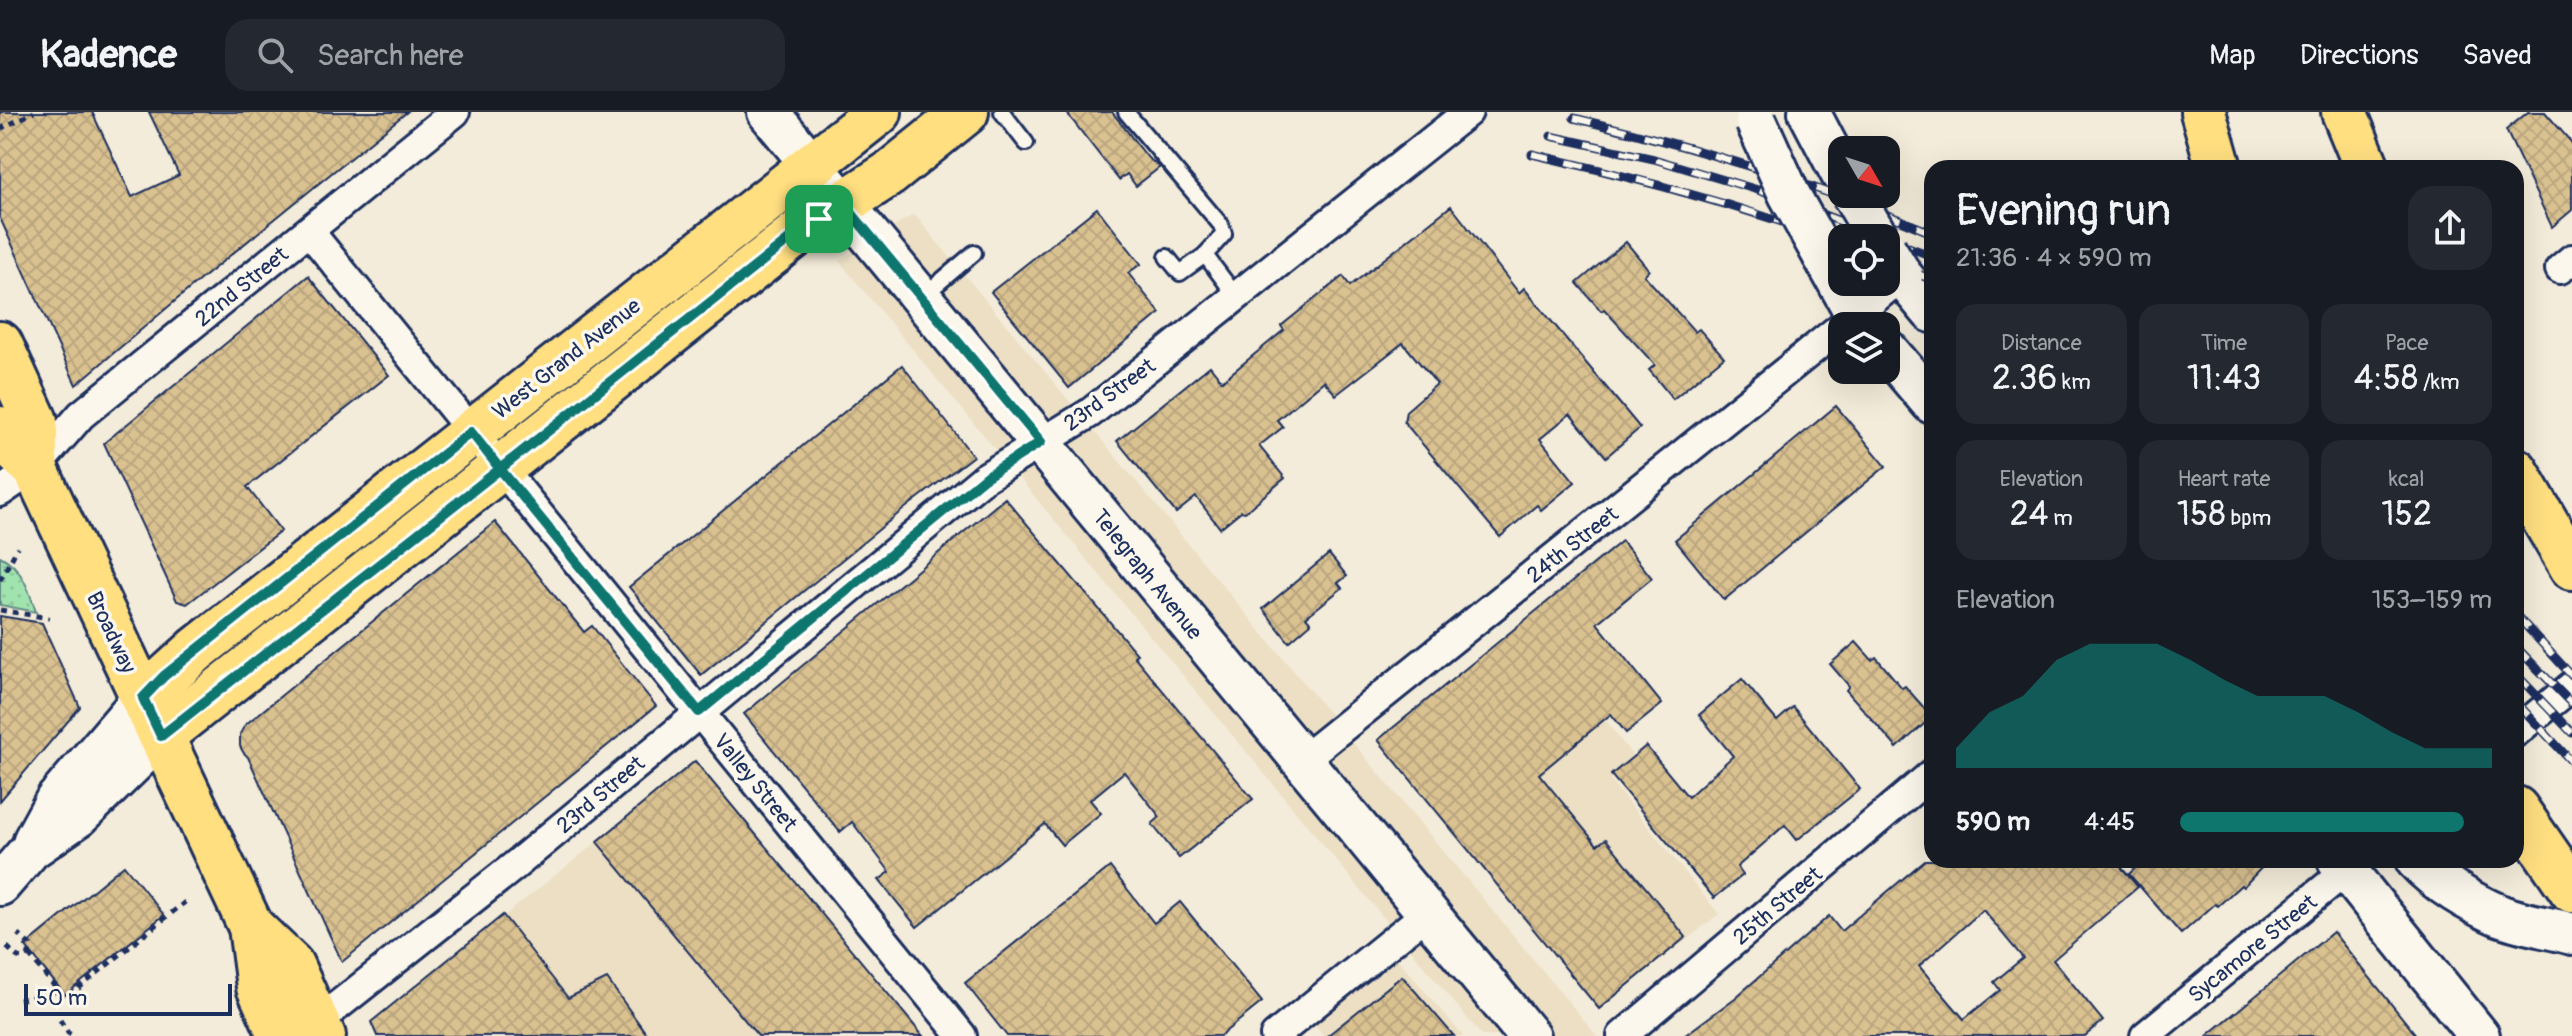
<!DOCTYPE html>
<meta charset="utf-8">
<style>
:root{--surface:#171b24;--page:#242831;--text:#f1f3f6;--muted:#9ea1a6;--line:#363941;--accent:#0f766e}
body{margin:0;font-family:Pangolin,sans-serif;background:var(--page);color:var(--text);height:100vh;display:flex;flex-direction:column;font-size:30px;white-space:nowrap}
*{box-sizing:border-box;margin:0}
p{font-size:26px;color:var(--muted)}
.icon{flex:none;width:44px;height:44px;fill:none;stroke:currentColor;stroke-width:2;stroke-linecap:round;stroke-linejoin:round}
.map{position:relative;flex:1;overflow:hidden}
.side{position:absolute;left:1924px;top:48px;width:600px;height:708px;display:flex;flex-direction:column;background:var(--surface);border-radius:24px;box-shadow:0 8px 32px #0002}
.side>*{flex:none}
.needle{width:52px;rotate:129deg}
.fabs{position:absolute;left:1828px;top:24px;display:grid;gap:16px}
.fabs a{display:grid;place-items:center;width:72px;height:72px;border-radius:16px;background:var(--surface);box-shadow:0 8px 32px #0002;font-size:40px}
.scale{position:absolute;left:24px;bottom:20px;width:208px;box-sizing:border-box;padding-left:8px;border:4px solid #1b2f5e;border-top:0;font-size:22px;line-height:28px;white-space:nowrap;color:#1b2f5e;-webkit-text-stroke:6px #fbf7ec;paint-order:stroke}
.pin{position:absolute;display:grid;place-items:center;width:68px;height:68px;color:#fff;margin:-34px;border-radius:16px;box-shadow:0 4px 12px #0006}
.round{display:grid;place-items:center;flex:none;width:84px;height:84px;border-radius:24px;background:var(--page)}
.overview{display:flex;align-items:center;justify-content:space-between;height:136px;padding:0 32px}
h1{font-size:44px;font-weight:600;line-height:60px}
.metrics{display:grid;grid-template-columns:repeat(3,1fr);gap:12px;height:136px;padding:8px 32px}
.metrics div{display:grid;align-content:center;border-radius:20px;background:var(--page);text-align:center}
.metrics b{font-size:34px;font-weight:600}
.metrics small{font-size:22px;font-weight:400}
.metrics p{font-size:22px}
.chart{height:224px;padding:16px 32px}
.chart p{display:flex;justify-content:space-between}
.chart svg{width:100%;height:144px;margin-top:8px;fill:var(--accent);opacity:.7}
ul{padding:0 32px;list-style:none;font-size:26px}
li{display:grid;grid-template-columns:128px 96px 1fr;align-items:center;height:60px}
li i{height:20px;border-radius:10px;background:var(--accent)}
header{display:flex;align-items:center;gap:48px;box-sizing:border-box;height:112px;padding:0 40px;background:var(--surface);border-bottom:2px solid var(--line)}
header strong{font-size:38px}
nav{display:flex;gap:44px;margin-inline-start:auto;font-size:28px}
.search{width:560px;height:72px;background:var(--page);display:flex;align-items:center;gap:20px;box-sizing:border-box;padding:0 28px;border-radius:24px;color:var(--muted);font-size:30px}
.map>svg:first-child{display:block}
.built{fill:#ecdfc4}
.green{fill:url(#green-dots);stroke:#5e8986;stroke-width:2}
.building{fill:url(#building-cross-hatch);stroke:#1b2f5e;stroke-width:2;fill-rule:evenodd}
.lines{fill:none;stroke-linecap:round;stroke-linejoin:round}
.lane-casing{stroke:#1b2f5e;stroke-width:20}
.street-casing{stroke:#1b2f5e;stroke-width:34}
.secondary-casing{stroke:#1b2f5e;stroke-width:46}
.primary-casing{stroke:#1b2f5e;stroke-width:50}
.highway-casing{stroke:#1b2f5e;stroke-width:50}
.path{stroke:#1b2f5e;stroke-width:5;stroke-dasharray:6 6;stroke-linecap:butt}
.lane{stroke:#fbf7ec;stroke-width:14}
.street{stroke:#fbf7ec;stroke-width:28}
.secondary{stroke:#fbf7ec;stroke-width:40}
.primary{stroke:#ffdf80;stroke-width:44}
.highway{stroke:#ffdf80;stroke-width:44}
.rail-casing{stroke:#1b2f5e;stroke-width:9}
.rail{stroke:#fbf7ec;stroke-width:6;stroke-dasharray:18;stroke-linecap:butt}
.secondary-bridge-casing{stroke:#1b2f5e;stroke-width:46;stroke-linecap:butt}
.secondary-bridge{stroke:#fbf7ec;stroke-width:40}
.route-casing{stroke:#fff;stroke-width:16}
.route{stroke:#0f766e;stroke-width:10}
.labels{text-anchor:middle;stroke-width:7;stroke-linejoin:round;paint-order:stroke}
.street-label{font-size:22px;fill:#1b2f5e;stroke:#fbf7ec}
</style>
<header>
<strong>Kadence</strong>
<div class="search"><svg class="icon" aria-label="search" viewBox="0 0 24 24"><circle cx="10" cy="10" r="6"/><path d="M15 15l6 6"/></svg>Search here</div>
<nav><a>Map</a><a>Directions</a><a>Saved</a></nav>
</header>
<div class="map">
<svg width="2572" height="924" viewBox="0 0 2572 924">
<defs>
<pattern id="green-dots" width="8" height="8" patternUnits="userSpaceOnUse" patternTransform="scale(2)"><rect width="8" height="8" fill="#a1e3ae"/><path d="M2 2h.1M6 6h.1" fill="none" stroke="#8ac398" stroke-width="1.8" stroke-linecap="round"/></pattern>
<pattern id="building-cross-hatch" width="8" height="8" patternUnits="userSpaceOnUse" patternTransform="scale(2)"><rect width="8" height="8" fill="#dac190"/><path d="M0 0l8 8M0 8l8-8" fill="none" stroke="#baa67f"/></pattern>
</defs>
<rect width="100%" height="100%" fill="#f4ecda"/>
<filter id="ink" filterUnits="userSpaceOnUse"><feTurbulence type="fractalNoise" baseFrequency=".0125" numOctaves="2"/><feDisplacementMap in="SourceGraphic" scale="16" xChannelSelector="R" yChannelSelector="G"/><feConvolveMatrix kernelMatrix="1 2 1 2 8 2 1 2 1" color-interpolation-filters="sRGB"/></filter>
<g filter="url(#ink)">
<g class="built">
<path d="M914,102L1597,924H1482L839,149Z"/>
<path d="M1605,607L1632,643L1610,668L1719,802L1599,897L1458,726Z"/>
<path d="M597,730L758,924H377L371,910Z"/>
<path d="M1395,844L1463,924H1324L1312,909Z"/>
</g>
<path class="green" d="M0,444C22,455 29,478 36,500L0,493Z"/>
<g class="building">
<path d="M0,0H92L132,85L179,63L149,0H407L201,167L76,273L0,106Z"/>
<path d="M1066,0H1112L1148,46L1160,55L1136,74L1127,62L1119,68Z"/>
<path d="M2528,0H2545L2572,31V98L2552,115L2506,18Z"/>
<path d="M1451,94L1519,181L1524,176L1640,316L1606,345L1570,302L1540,327L1575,370L1541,398L1537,393L1500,425L1404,310L1406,299L1437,272L1403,231L1336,283L1324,269L1277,308L1283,315L1259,334L1285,366L1245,400L1241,399L1220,416L1196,385L1176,401L1117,329L1210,254L1222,269L1284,218L1281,214L1343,164L1350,174Z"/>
<path d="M1097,96L1141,152L1128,161L1160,201L1069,276L991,180Z"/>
<path d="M1626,130L1649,158L1644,163L1695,220L1699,217L1724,245L1673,287L1649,258L1655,253L1604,197L1601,199L1577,171Z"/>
<path d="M308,164L389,263L247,375L281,419L187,492L177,489L104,331Z"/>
<path d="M902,253L973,344L904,397L701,563L629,475Z"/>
<path d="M1836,294L1886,354L1724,488L1675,428Z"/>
<path d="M1005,386L1137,542L1134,544L1253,687L1179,746L1152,712L1160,705L1124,660L1090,688L1101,701L1062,733L1045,712L917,815L879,768L890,760L852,710L840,720L744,602Z"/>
<path d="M495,410L584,520L592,514L656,594L342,850L248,645L243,640L240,634V622L245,613Z"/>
<path d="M1622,429L1652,466L1597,511L1662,592L1626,621L1611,602L1539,662L1597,733L1606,727L1686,825L1599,897L1378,628Z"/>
<path d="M1329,442L1347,464L1338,471L1342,476L1306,505L1311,511L1289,530L1263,497Z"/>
<path d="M0,504L42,511L80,595L0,689Z"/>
<path d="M1856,530L1872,548L1876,545L1902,576L1905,574L1932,605L1897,636L1846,578L1849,574L1830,552Z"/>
<path d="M1742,567L1777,609L1793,595L1860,677L1797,728L1785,713L1737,755L1743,763L1714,786L1611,663L1646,634L1688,685L1733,644L1699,603Z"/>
<path d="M695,649L923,924H758L597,730Z"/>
<path d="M1925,748H2115L2138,775L2053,848L2103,909L2085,924H1684L1735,886L1829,804L1841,819ZM1983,798L2023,846L1994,870L2000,878L1964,907L1919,854Z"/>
<path d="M2144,748H2269L2243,775L2241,773L2218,794L2215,792L2181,822L2129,762Z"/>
<path d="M124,753L164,803L65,883L25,834Z"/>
<path d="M1110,755L1154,811L1180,790L1262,890L1220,924H1007L965,871Z"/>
<path d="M503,803L568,886L607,867L648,924H377L371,910Z"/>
<path d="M2333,820L2417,924H2207Z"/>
<path d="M1402,864L1454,924H1327Z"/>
</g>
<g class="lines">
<defs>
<g id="lane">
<path d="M1002,0L1026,31"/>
<path d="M1126,0L1221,113L1224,122L1205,143"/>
<path d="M1167,145L1180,161L1205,143L1236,184"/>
<path d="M922,185L974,141"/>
</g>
<g id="street">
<path d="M309,119L962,924"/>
<path d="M2560,157L2572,147"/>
<path d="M1843,213L1902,164"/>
<path d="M0,380L35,356L81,303L455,0"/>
<path d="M2516,620L2572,574"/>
<path d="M1301,649L1842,214"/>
<path d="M307,918L513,755L984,366L1090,301L1468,0"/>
<path d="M1275,924L1427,801"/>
<path d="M1622,924L1932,662"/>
<path d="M2145,924L2359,748"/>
</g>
<g id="secondary">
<path d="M768,0L1529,924"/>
<path d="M1809,0L1842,63"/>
<path d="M1823,143L1856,202L1866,214"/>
<path d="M1902,164L1932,200"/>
<path d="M1886,237L1932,291"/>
<path d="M34,728L56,688L143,586"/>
<path d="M2338,748L2479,924"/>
<path d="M2416,748C2437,771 2471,791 2499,803C2522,812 2548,815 2572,822"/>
<path d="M0,773L31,737L79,704L161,624"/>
</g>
<g id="primary">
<path d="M0,232L35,309V356"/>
<path d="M0,317L7,331L35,356L251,815L259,875L281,924"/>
<path d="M143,586L196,538L879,0"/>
<path d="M161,624L799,120L889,62L966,0"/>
<path d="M251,815L291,853L323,924"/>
</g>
<g id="highway">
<path d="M2203,0L2219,56"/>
<path d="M2344,0L2367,56"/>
<path d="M2516,359L2572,455"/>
<path d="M2516,697L2572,778"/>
</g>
</defs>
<use href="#lane" class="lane-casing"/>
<use href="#street" class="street-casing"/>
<use href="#secondary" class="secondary-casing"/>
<use href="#primary" class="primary-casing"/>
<use href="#highway" class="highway-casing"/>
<g class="path">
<path d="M0,17L34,0"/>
<path d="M0,468L18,435"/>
<path d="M0,498L49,506"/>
<path d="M7,835C15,842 18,850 29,843L30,833L18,822"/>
<path d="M29,843L63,885L69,884L185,790"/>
<path d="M19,888L59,879"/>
<path d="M60,908L68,921L74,924"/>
</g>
<use href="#lane" class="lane"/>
<use href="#street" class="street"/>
<use href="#secondary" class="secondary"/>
<use href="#primary" class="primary"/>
<use href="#highway" class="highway"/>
<defs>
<g id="rail">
<path d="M1574,6C1696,35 1815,72 1932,121"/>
<path d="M1551,24L1654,47L1758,78L1932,144"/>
<path d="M1532,42C1639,66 1739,94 1842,130"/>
<path d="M1886,148L1932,168"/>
<path d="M2516,503L2572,564"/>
<path d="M2516,535L2572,592"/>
<path d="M2516,562L2572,621"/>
<path d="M2516,590L2572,650"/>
</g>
</defs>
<use href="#rail" class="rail-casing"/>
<use href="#rail" class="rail"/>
<defs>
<g id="secondary-bridge">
<path d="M1756,9L1789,82L1823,143"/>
<path d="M1852,82L1878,126"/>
<path d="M1886,138L1902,164"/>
</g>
</defs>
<use href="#secondary-bridge" class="secondary-bridge-casing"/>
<use href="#secondary-bridge" class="secondary-bridge"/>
</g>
</g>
<g class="lines" filter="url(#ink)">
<defs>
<path id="route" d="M819,107L799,120L500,357L471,320L164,564L143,586L161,624L500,357L699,600L984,366L1041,330L843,91L819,107"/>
</defs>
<use href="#route" class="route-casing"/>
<use href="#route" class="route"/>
</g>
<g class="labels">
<g class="street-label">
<text transform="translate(241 174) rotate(-39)" y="8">22nd Street</text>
<text transform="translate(566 246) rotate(-38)" y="8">West Grand Avenue</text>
<text transform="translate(1109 282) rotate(-36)" y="8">23rd Street</text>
<text transform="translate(1572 432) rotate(-38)" y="8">24th Street</text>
<text transform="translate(1148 462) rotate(51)" y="8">Telegraph Avenue</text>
<text transform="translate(112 520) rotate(65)" y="8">Broadway</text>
<text transform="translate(756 670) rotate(51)" y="8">Valley Street</text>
<text transform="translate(600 682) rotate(-40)" y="8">23rd Street</text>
<text transform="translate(1777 793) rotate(-40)" y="8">25th Street</text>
<text transform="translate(2252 836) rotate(-39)" y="8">Sycamore Street</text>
</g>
</g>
</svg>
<div class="fabs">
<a><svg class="needle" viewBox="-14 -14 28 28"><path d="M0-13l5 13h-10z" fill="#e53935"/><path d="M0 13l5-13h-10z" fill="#9ea1a6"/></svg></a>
<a><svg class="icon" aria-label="locate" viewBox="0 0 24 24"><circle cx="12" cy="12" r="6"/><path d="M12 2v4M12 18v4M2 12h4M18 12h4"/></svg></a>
<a><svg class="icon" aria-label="layers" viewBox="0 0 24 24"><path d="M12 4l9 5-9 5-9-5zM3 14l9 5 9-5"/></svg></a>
</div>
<div class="scale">50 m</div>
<div class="pin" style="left:819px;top:107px;background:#1e9e55"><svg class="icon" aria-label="arrive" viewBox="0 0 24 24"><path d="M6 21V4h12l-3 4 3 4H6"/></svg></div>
<section class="side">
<div class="overview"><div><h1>Evening run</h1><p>21:36 · 4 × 590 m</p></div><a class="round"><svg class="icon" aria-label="share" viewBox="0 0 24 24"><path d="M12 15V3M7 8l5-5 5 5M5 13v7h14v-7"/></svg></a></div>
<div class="metrics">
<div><p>Distance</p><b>2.36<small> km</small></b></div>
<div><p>Time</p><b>11:43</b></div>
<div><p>Pace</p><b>4:58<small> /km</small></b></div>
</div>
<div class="metrics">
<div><p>Elevation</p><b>24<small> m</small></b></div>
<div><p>Heart rate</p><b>158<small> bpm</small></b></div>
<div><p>kcal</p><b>152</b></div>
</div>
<div class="chart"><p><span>Elevation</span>153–159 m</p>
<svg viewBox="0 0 160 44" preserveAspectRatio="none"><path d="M0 44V38L10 27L20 22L30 11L40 6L50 6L60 6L70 11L80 17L90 22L100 22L110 22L120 27L130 33L140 38L150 38L160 38V44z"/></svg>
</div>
<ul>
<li><b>590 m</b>4:45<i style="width:91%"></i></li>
</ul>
</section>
</div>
